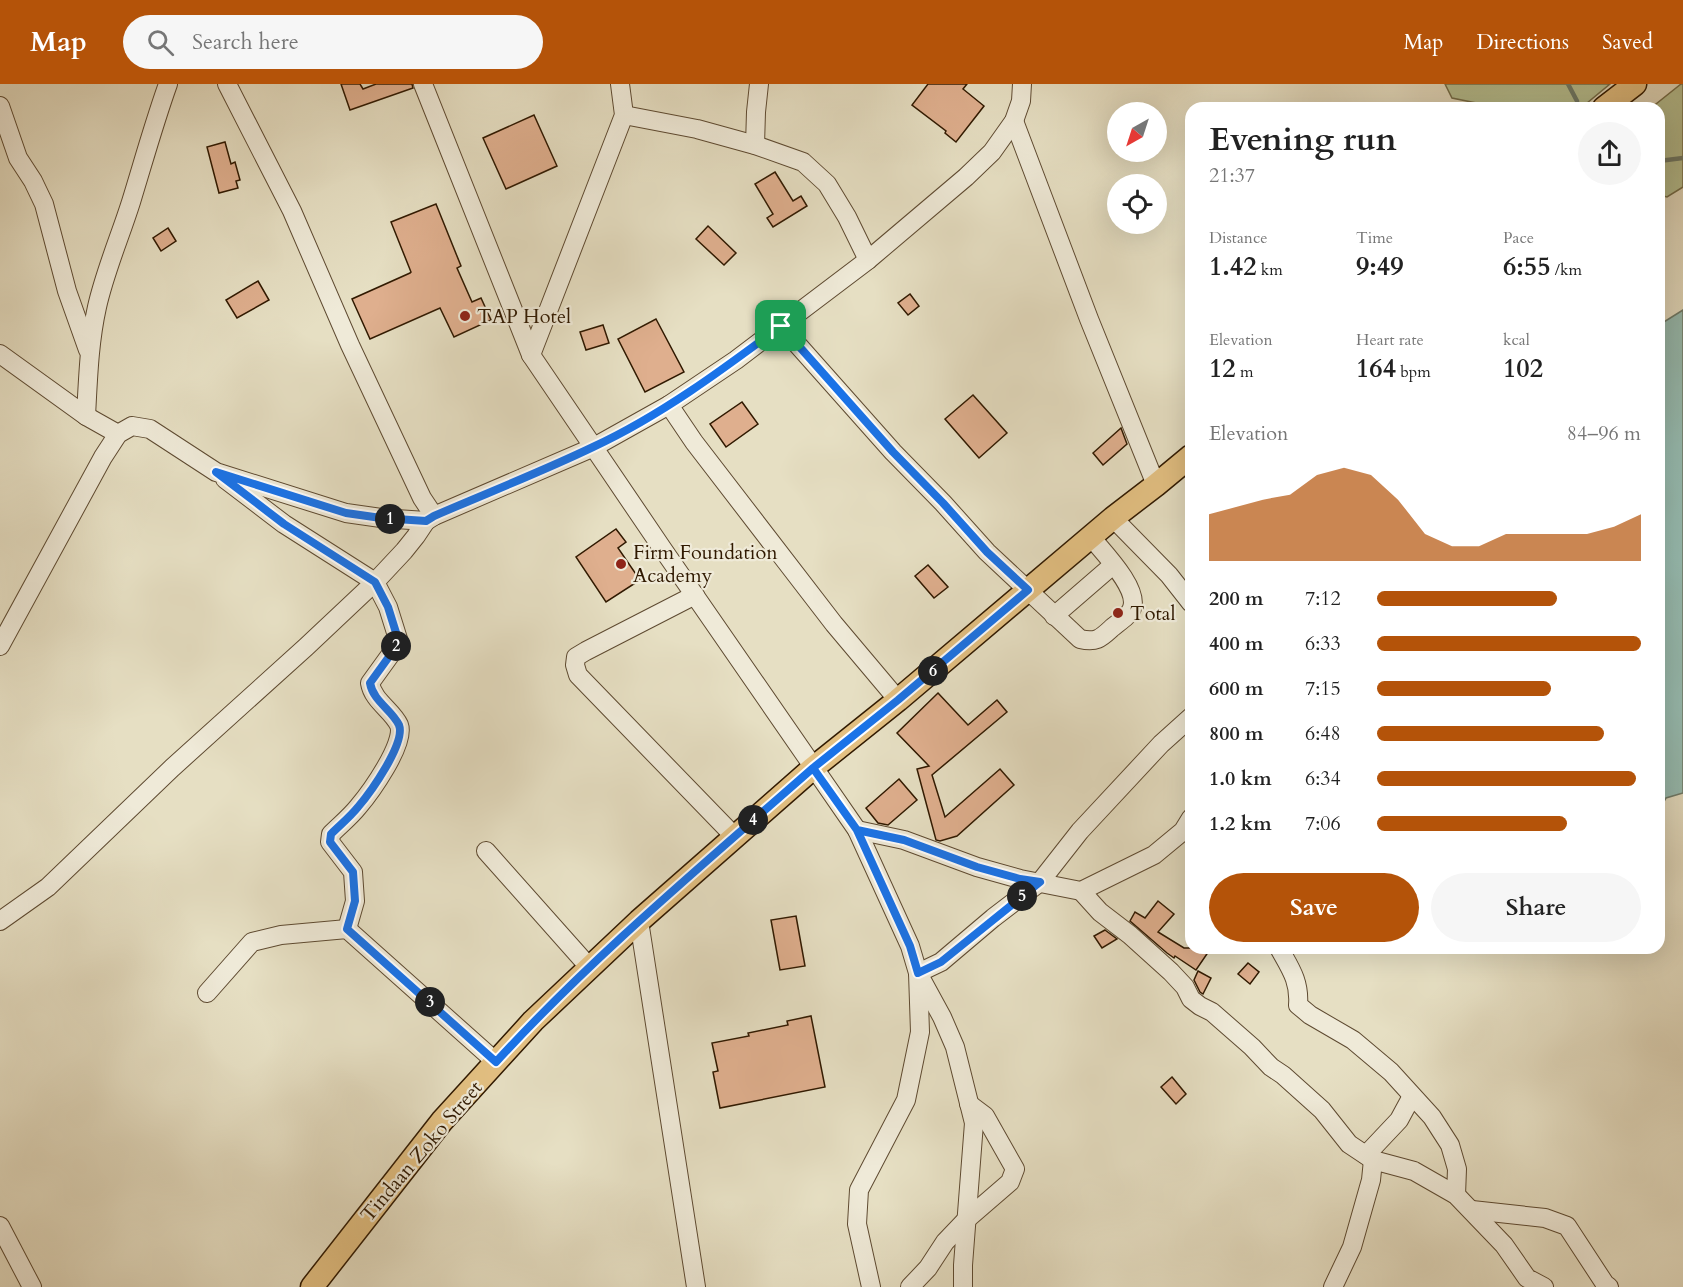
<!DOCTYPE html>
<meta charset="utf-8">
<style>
:root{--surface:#fff;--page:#f6f6f6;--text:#222;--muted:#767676;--accent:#b45309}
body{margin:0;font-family:Cardo,serif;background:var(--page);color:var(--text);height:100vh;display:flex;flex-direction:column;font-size:22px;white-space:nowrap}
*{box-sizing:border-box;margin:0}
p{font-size:20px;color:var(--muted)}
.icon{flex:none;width:33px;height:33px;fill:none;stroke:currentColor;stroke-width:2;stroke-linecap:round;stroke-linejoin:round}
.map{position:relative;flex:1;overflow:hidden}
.details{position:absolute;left:1185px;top:18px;width:480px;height:852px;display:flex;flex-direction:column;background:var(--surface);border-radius:18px;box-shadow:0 6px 24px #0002}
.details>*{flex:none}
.needle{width:39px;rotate:219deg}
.tools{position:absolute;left:1107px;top:18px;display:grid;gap:12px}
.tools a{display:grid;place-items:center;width:60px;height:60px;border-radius:50%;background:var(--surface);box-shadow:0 6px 24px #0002;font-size:30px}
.pin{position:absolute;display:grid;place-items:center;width:51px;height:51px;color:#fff;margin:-26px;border-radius:12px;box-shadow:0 3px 9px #0006}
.km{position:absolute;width:30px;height:30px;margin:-15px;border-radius:50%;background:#222;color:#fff;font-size:16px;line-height:30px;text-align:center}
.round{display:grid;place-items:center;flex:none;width:63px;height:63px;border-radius:32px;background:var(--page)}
.head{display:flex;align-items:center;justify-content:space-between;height:102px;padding:0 24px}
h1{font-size:33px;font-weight:600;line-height:45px}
.figures{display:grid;grid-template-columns:repeat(3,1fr);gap:9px;height:102px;padding:6px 24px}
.figures div{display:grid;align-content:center}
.figures b{font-size:26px;font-weight:600}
.figures small{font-size:16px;font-weight:400}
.figures p{font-size:16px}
.chart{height:168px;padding:12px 24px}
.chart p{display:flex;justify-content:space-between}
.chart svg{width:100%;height:108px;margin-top:6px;fill:var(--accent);opacity:.7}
.cta{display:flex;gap:12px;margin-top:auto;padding:12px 24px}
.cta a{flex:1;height:69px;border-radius:36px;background:var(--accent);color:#fff;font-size:24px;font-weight:600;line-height:69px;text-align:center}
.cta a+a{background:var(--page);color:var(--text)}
ul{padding:0 24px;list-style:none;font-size:20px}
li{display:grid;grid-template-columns:96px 72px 1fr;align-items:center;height:45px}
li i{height:15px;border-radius:8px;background:var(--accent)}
header{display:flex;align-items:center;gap:36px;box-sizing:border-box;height:84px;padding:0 30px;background:var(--accent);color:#fff}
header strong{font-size:28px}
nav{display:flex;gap:33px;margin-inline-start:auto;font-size:21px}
.search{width:420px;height:54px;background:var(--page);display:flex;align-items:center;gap:15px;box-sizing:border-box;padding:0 21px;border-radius:33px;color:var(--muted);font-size:22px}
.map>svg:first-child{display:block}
.green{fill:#b6c193;stroke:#736d4a;stroke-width:1.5}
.water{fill:#96bdb3;stroke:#6d7b6b;stroke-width:1.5}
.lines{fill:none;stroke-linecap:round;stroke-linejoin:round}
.stream{stroke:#6d7b6b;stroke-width:4.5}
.building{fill:#dfaf8e;stroke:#301900;stroke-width:1.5}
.minor-casing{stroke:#5e4a31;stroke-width:20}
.major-casing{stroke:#301900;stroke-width:25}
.minor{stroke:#efead8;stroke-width:18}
.major{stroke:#e3c082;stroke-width:22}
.route-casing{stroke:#fff;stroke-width:12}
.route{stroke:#1a73e8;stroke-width:8}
.poi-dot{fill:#8f2418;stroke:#efead8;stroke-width:2}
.labels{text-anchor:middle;stroke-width:4.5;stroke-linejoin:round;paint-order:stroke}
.poi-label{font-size:20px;fill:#301900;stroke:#efead8;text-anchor:start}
.street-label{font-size:20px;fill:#301900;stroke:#efead8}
</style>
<header>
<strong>Map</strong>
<div class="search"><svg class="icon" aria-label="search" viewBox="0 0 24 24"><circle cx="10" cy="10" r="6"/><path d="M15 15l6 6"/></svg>Search here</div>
<nav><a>Map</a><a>Directions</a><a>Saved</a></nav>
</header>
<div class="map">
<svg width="1683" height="1203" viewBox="0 0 1683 1203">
<rect width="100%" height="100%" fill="#e6dfc3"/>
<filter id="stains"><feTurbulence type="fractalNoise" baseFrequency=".00333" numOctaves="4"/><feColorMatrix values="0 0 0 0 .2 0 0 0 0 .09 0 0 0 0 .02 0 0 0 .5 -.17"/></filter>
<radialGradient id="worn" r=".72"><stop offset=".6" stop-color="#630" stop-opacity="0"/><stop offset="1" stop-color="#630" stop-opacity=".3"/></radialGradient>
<g class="green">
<path d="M1445,0H1610L1581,24H1501L1452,14Z"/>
<path d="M1681,0H1683V103L1667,113L1659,111V24H1651Z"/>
</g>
<path class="water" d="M1683,226V709L1666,714L1659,726V241Z"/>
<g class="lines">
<g class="stream">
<path d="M1568,0L1577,17"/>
<path d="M1659,77L1683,74"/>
</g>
</g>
<g class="building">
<path d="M341,0H360L363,5L376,0H412L413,4L350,26Z"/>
<path d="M928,0H967L963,5L984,22L956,58L945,49L946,47L912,21Z"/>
<path d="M534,31L557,82L506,105L483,54Z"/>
<path d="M225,58L231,80L235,78L240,96L236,97L238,104L219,109L207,63Z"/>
<path d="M775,88L793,117L801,112L807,122L773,143L767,134L773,130L755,100Z"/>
<path d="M436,120L461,182L457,184L472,218L481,214L491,236L454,253L440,224L370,255L352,215L410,189L411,188L391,138Z"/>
<path d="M708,142L736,169L724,181L696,155Z"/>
<path d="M168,144L176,157L161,167L153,154Z"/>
<path d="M258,197L269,216L237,234L226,216Z"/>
<path d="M910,210L919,222L908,231L898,219Z"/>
<path d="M656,235L684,288L645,308L618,255Z"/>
<path d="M603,241L609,259L586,266L580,248Z"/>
<path d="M973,311L1007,349L979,374L945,335Z"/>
<path d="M742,318L758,340L726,363L710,340Z"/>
<path d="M1121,344L1127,360L1103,381L1093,369Z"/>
<path d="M616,445L626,458L618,464L640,496L606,518L576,473Z"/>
<path d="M928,481L948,503L934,514L915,492Z"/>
<path d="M938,609L968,641L997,616L1007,628L932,691L945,733L1000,685L1014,701L957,752L940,757L936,756L917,685L929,682L897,649Z"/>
<path d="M899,695L917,716L888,741L878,739L866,724Z"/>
<path d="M1158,817L1174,830L1158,848L1184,864H1211L1196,886L1175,872L1174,874L1167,869L1130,837L1135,828L1145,834Z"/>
<path d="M796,832L805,882L780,886L771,836Z"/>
<path d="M1105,846L1117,855L1102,864L1094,852Z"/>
<path d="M1248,879L1259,888L1250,900L1238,890Z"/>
<path d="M1198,887L1211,894L1203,910L1200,908L1194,896Z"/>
<path d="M811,932L825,1003L720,1024L713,988L718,987L712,959L749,952L748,949L788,941L787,937Z"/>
<path d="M1172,993L1186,1010L1176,1020L1161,1003Z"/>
</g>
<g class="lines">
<defs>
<g id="minor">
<path d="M227,0L292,127L350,261L422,414L434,432"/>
<path d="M423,0L531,271L662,464L857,746L910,862L918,889L920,948L906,1016L859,1106L857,1140L871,1203"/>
<path d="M0,22L18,74L33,97L44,120L67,207L88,266"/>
<path d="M624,31L697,45L755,61L803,78L827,100L847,133L868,176"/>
<path d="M1014,37L1089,235L1156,401"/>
<path d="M755,61L756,28L759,0"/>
<path d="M781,242L893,368L943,419L987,468L1080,555C1097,559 1101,554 1113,543C1119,538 1130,531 1132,524C1139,504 1103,468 1091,453"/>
<path d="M0,270L86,332L118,350"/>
<path d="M531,271L624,31L620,0"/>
<path d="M669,321L694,358L834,540L898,616"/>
<path d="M86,332C88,296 89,259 97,223C105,187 120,153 131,118C143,79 154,39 168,0"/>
<path d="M225,395L284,440L375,498L388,523L398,555L396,563L370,599C373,617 392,626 399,641C406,659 370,709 358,723C350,733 340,741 331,750L330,758L353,788L355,817L347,845"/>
<path d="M1113,434L1169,491L1191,519"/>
<path d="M695,511L586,567L576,573L575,581L578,591L735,753"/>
<path d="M1054,532L1113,481"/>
<path d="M0,562L103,373L118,350L132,342L150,345L216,388L346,429L381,434L426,437L434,432L594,363L669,321L736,276L868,176L966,93L992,68L1014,37L1021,17L1022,0"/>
<path d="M857,746L904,756L977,783L1020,795L1081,807L1154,771L1183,747L1191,734"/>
<path d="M486,767L590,884"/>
<path d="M1081,807L1100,828L1130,851L1171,888L1185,903L1191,915L1200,922L1212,928L1252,963L1271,983L1283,991L1322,1026L1349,1060L1373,1076L1414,1087L1456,1111L1504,1161L1527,1194L1544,1203"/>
<path d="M0,837L48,803L172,684L306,563L375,498L404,467L416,452L426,437"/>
<path d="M639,837L696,1203"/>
<path d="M1279,864C1290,884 1300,897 1298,921L1310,931L1353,956L1391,988L1432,1033L1450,1061L1457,1085L1456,1111"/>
<path d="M207,909L252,858L281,851L347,845L496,978"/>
<path d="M1366,1071L1399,1036L1412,1012"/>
<path d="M1472,1126L1545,1134L1567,1142L1605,1200L1609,1203"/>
<path d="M0,1142L32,1203"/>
<path d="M910,1203L928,1184L945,1158L966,1136L1010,1098L1015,1085L985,1032L969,1020"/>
<path d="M963,1203V1181L974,1039L955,963L942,933L918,889L941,878L993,834L1040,798L1080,747L1161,660L1191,633"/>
<path d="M1333,1203L1352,1163L1371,1096L1373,1076"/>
</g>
<g id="major">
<path d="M1604,24L1635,0"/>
<path d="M312,1203L442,1037L533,937L639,837L813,684L898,616L1113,434L1156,401L1191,372"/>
</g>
</defs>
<use href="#minor" class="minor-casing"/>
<use href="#major" class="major-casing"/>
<use href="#minor" class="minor"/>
<use href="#major" class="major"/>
</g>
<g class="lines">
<defs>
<path id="route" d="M781,242C722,286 660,332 593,363C541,388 487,409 434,432L426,437L381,434L346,429L216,388L284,440L375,498L388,523L398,555L396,563L370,599C373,617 392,626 399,641C406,659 370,709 358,723C350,733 340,741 331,750L330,758L353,788L355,817L347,845L496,978C593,872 705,779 813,684L857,746L910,862L918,889L941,878L1040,798L1020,795L977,783L904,756L857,746L813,684L898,616L1028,506L987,468L943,419L893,368L781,242"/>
</defs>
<use href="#route" class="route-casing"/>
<use href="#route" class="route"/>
</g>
<g class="poi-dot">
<circle cx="465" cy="232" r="6"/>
<circle cx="621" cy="480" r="6"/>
<circle cx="1118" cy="529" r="6"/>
</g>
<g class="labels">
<g class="poi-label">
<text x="477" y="239">TAP Hotel</text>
<text x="633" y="475">Firm Foundation<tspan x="633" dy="23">Academy</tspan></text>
<text x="1130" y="536">Total</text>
</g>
<g class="street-label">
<text transform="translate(421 1067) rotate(-50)" y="7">Tindaan Zoko Street</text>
</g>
</g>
<rect width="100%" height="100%" filter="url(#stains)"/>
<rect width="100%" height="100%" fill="url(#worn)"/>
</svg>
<div class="tools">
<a><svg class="needle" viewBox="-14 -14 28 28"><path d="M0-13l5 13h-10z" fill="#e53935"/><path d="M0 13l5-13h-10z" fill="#767676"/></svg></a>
<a><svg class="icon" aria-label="locate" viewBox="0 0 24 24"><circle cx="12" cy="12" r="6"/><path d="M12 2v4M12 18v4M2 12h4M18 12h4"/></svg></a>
</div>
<div class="pin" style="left:781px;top:242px;background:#1e9e55"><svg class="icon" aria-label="arrive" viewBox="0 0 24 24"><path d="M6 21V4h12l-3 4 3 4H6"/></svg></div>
<b class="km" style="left:390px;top:435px">1</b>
<b class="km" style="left:396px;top:562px">2</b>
<b class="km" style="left:430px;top:918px">3</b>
<b class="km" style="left:753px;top:736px">4</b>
<b class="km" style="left:1022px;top:812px">5</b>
<b class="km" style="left:933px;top:587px">6</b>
<section class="details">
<div class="head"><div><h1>Evening run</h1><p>21:37</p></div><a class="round"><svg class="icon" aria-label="share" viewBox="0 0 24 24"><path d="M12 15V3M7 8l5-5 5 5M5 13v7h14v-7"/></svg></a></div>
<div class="figures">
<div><p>Distance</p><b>1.42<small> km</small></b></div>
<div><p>Time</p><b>9:49</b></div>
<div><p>Pace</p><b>6:55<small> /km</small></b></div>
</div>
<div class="figures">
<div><p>Elevation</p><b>12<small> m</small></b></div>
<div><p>Heart rate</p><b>164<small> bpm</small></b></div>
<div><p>kcal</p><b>102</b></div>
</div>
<div class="chart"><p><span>Elevation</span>84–96 m</p>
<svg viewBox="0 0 160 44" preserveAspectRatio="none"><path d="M0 44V25L10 22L20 19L30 17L40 9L50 6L60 9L70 19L80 33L90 38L100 38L110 33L120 33L130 33L140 33L150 30L160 25V44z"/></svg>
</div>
<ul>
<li><b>200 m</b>7:12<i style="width:68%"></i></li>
<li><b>400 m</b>6:33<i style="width:100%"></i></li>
<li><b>600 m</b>7:15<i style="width:66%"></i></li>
<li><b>800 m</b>6:48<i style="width:86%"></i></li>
<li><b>1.0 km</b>6:34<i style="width:98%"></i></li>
<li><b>1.2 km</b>7:06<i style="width:72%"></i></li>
</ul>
<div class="cta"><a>Save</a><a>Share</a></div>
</section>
</div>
